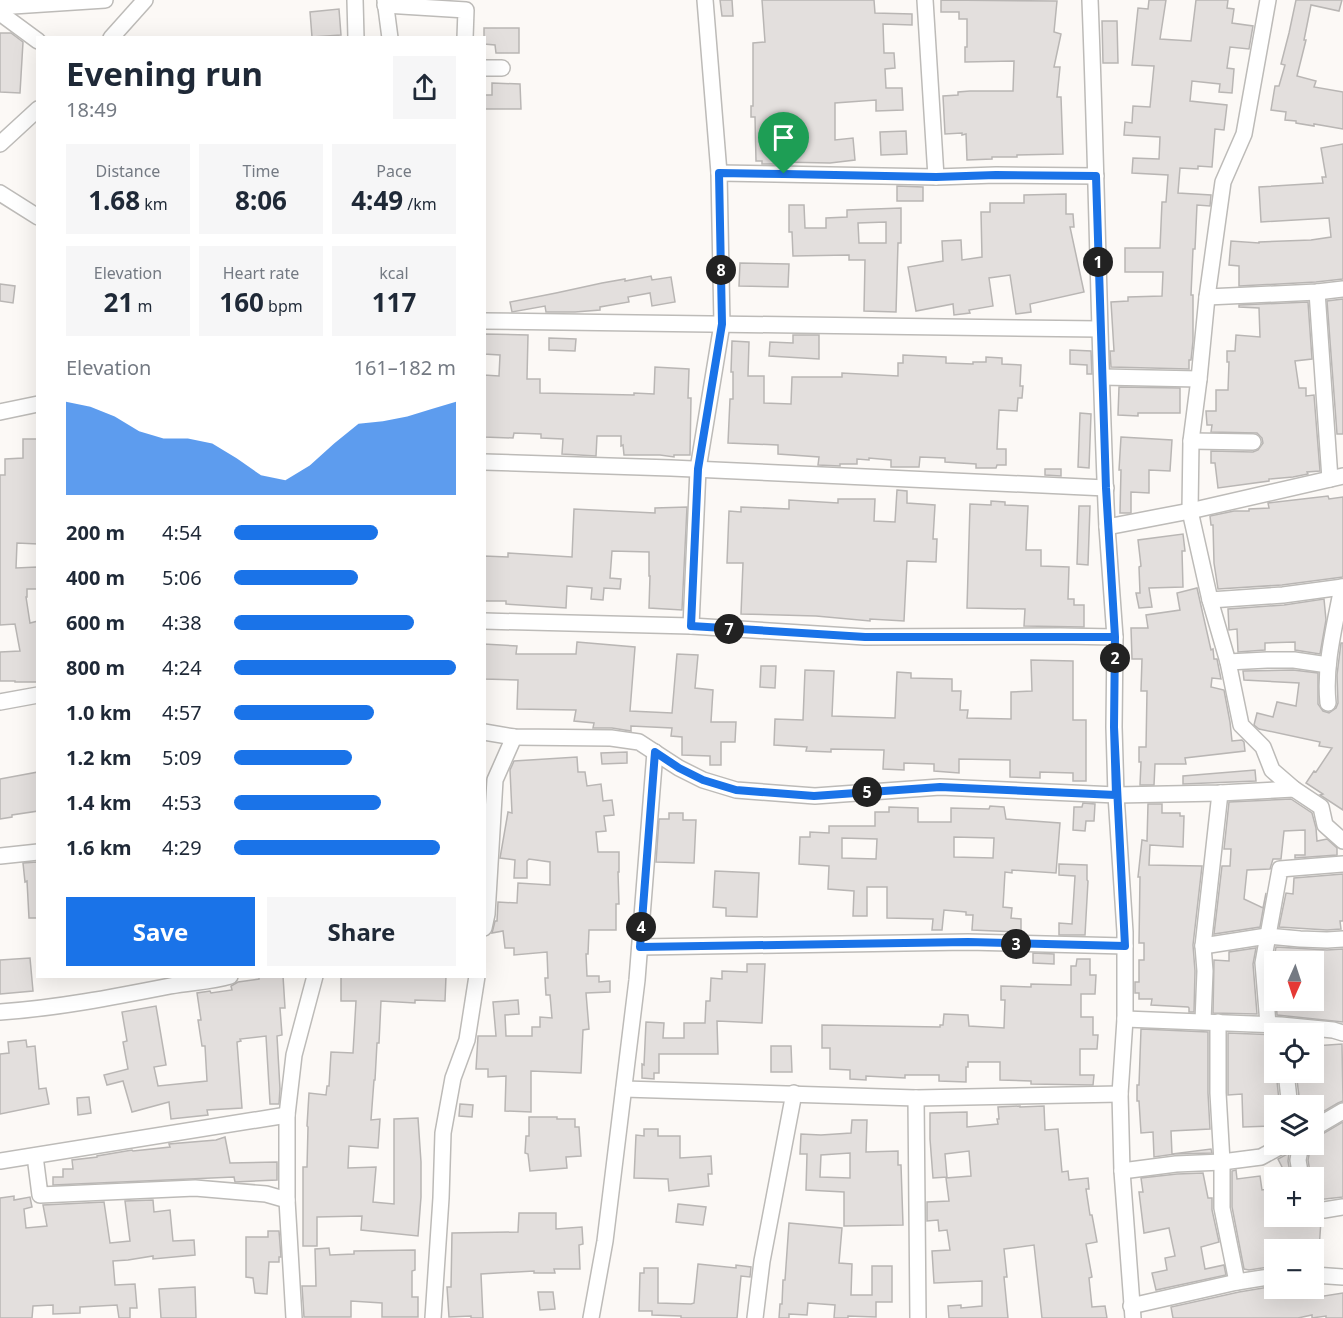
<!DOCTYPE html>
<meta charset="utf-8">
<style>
:root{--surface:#fff;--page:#f6f6f7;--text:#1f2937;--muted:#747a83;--accent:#1a73e8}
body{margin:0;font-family:"Noto Sans",sans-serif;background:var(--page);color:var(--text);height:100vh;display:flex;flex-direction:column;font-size:22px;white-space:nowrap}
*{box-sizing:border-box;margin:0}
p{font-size:20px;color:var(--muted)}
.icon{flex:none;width:33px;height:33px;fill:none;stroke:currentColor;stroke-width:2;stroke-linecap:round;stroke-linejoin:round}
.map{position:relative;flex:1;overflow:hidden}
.side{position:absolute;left:36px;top:36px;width:450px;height:942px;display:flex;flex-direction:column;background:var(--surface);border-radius:0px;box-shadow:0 6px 24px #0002}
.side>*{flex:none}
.needle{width:39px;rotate:183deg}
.controls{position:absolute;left:1264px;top:951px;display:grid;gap:12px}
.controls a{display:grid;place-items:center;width:60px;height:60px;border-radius:0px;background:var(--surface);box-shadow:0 6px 24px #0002;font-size:30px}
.pin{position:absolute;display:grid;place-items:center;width:51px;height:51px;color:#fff;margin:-62px -26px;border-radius:50% 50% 50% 0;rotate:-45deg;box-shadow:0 0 6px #0007}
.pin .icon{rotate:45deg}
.km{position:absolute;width:30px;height:30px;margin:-15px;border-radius:50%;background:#222;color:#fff;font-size:16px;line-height:30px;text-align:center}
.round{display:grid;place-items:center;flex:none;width:63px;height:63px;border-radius:0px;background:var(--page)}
.overview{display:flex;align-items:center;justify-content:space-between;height:102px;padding:0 30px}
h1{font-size:33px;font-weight:700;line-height:45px}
.stats{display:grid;grid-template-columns:repeat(3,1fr);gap:9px;height:102px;padding:6px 30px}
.stats div{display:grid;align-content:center;border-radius:0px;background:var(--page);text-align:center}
.stats b{font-size:26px;font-weight:700}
.stats small{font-size:16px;font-weight:400}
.stats p{font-size:16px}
.chart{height:168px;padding:12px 30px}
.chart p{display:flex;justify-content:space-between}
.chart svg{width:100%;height:108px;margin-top:6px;fill:var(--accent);opacity:.7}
.cta{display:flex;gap:12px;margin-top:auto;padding:12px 30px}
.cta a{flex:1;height:69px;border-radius:0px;background:var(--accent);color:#fff;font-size:24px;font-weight:700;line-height:69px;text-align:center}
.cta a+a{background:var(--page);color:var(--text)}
ul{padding:0 30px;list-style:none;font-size:20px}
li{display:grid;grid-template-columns:96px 72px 1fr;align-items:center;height:45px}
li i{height:15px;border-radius:8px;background:var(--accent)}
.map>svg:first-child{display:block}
.building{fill:#e3dfdd;stroke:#b9b6b4;stroke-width:1.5;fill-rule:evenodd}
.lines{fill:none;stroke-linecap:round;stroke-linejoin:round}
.minor-casing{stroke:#bdbbb8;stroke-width:18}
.minor{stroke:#fff;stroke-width:15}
.route-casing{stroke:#fff;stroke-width:12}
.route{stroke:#1a73e8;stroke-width:8}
</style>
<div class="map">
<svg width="1343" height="1318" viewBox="0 0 1343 1318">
<rect width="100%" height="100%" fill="#fcf9f6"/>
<g class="building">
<path d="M720,0H732L733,16H722Z"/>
<path d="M762,0H874L875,13L912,14V25L883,24L884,53H894L895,68L885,69L886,88H902L903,110L876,111V100L835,103V140L853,138L855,160L830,163L780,162V164H762V161H756L755,117H751V106H753V43L765,42Z"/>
<path d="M941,0L1057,1L1054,32L1061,34L1054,67H1060L1057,97H1061L1063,154L1017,155V157H992V159L967,160L966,134L962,135V133L945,134L943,96L958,95V92L970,91H1013L1014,61L965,62V47H967V19H959V12H941Z"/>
<path d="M1149,0H1166L1160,39L1191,41L1196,0H1228L1227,8L1234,9L1232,23L1253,26L1249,49L1230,47L1227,68L1234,69L1232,93L1219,92L1220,84L1192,81L1190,101L1227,105L1224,130L1215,129L1212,167L1198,166V169L1180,168L1178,193L1211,195L1210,206L1197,205L1195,249H1193L1191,295H1193V341L1191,360H1189V369L1111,367L1110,351H1114L1111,302L1128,301V297L1162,296L1163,272H1125V248H1160L1162,202H1166L1168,175L1132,173L1133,158L1159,159L1160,137L1124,135L1125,122L1132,123L1133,106L1150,107L1154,66L1132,65L1138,8L1148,9Z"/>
<path d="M1296,0H1342L1339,11L1311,5L1304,40H1306L1297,76L1316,81L1314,87L1343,92V129L1314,124V126L1296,123V121L1285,120L1286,112L1271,110L1275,86H1279L1285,65L1281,64L1289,33Z"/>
<path d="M339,9L341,35L312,37L310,12Z"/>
<path d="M1102,21H1117L1118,63H1103Z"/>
<path d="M484,28H519V53H496L495,45L484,44Z"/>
<path d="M0,33H11L23,42L20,93L0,92Z"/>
<path d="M492,83L520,84L521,109H484V95H492Z"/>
<path d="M906,131L907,154L881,155L880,132Z"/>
<path d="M1343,144V279L1316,282L1239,286V266L1229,265L1231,241L1259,243V242L1311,240L1331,237L1329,218L1261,222L1259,187L1323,183L1322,177H1326L1321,148Z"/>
<path d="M897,186L923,187V201H897Z"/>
<path d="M1066,194V214H1073L1074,227H1070L1084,292L1030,304L1031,312L1016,314L1010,275L989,278L993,306L969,310L970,313L954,315L953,304L916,311L908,267L943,261L942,241L961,240L962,260L982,257L981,212H990V203H1024V195Z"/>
<path d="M789,205H804L805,228H826V218L847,217V210L901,208V243H898L896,312L864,311L865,260H849V255L793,256L792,232H789ZM886,222V243H859L858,223Z"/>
<path d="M740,263L789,264L788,287L739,286Z"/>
<path d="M651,276L652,280L671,277L675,302L652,306L650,293L628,297L629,302L600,307V310L575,312H546L545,306L512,312L510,302L556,293L602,283L625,279V281Z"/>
<path d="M0,284L15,286L13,303L0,301Z"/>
<path d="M1343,299V434H1337L1327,301Z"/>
<path d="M1308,302L1312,359L1295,361L1299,388H1306V396L1314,395L1320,471L1307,472L1308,474L1293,477L1269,479V481L1218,488L1215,463H1211V451L1253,452L1258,450L1263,443L1262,438L1257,433L1211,432L1212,425H1207L1206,411H1216V390H1228L1229,362H1227V351H1235L1236,335L1260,337L1259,308L1239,307V305Z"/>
<path d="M484,334L528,335L527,379H540V393L634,395V393L654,394L655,367L689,369L688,398H691L690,455H674V457L660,455H624L623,445L621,446V436H597L596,456L562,454L563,439L541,438V434L514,433L513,438L484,437V375L499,376L500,355L484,354Z"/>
<path d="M793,335H819V359L769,356L770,342L793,343Z"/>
<path d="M549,338L576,339L575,351L549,350Z"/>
<path d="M732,341L749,342L748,376H764V403L791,404L792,377H842V373L898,376V363H903V355L946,357V363L973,364V362H986V357L1002,358V364L1021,365L1020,386H1023L1022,398H1018L1017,411L999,410L997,449H1006V465H997L996,468H976V464L945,462V458L920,457L919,467H891V460L869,458V460L857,459V464H840V466L818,465L819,457L778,454V445L728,443L730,399H733V372H731Z"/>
<path d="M1070,350L1091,351L1092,374H1087V365L1070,364Z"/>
<path d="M1119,387L1180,388V413H1138V416L1118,415Z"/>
<path d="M1080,413L1091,414L1089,468L1078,467Z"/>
<path d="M1121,437L1172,440L1170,471L1149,470V493L1131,492V513H1120L1121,470H1119Z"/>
<path d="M23,439H38V544L17,543L16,568L37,567V589H27V597H26L30,623L38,621V682H15V681H0V652L20,651L15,624L0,625V475H5V459L23,458Z"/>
<path d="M1045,469H1061V476L1045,475Z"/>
<path d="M897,490L907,491V503L935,505L933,539H937L936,562L907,561L904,621L870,619V621L816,616L741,614L743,563H727L729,511L741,512V507L789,509V500L838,503V499H875L874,521L895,522Z"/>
<path d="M1328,496L1329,499L1343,497V577L1282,585L1218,589L1214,563L1213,525H1211L1210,516L1234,511H1249V509L1269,508L1268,503Z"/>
<path d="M991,501L1005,502V505L1028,506L1026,550H1041V566L1069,567L1068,599H1074V605H1084V627L1024,626L1025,609L967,608L970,504L991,505Z"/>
<path d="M1079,506H1090L1088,565L1077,564Z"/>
<path d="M687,507L682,610L649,608L650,576H649V552L612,551L610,578L621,579L620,589L604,588L603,600L591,599L592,588L567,586L566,608L506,604V601H484V556L508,557V553L572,557L574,509L655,513V508Z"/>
<path d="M1183,534L1185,551H1182L1183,587L1149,588L1152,607L1139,608L1136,593H1140L1139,567L1141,566L1138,540Z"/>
<path d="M1197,588L1211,650L1213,649L1214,659H1217L1221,679L1212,678L1211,687L1224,690L1230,722L1232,741L1242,740L1244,742L1245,751L1185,758L1186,764H1155L1154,785H1140L1141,762H1139V747H1146L1147,691H1141L1142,659H1132L1131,628H1148L1146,615L1180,610L1177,593Z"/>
<path d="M1324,599L1326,620L1320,654L1295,650V642L1265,643V650L1238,652L1237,629L1229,630L1228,609L1284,605Z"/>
<path d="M577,642L635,647L630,711L672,713L677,654L698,655L695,688L713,690L711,722H736L735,742H721V765H710V756L682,755V737L671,736L672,728L631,726V731L612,728H593L594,723L574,721L576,710L517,709L518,680L484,679V644L517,646L516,654H576Z"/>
<path d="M1341,643H1343V810L1320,795L1323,794L1306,783L1314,771L1316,772L1332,748L1319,746L1320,742L1259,729L1254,725L1257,713L1273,717L1277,702L1296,706L1299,683L1244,680L1243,671L1293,670L1318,673V704L1323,711L1329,713L1336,708L1338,703L1337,675Z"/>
<path d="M1031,660L1073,661V720H1086V781H1073V773L1040,772V778L1010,777V760L959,759V773L934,771V764L904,763V770L883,769L884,750L831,749V752L806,751L807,747L774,745L775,719L803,720L805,670L834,671L832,716L895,718L897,672L911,673V678L952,679V691H961L960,710H968L967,718L1011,719V692L1032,691Z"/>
<path d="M761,666H776L775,688L760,687Z"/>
<path d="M627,752V763L602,764L601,753Z"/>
<path d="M577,757L578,772H585L587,786L601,784L603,801L612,800L614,815L604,816L606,831L596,832L598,852H619V872H618L619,904H616V930H589L588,954H586L587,976H599V982L610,981V992L586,993L589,1029L583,1030L581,1073L531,1071V1112L505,1111L506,1076L488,1077V1069H476L478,1036H496L493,1002L518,1000L519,1014L505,1015L506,1036H532V1027H540V1017L552,1018L550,995H546L545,978H548L547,952L514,955V948H505L503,931L492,933L495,921H497L498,902L517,903L518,883L550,885V862L529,859L527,861V878H514L515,860L500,858L508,812L512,813L510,770L514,761Z"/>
<path d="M1255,770L1256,781L1183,784V776Z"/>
<path d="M38,772V811L12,815V817L0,819V779Z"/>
<path d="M1291,799L1312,813L1316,828L1317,841L1327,839L1337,848V855L1295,858V855H1305V830L1284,831L1281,859H1273L1270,869L1247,870L1244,899L1263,908L1266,893L1260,927L1214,934L1222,866H1230L1231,849H1224L1229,802Z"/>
<path d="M1083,803L1095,804L1094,821H1086L1085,831L1073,830L1074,807H1082Z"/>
<path d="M1148,804H1162V813H1180V816H1184L1183,847L1150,845L1149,865L1202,866L1193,945L1195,971L1194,1012H1189V1008L1188,1007L1151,1005L1152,999H1139V993H1135V982H1139V960H1144V943H1139L1140,877H1138L1142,840L1147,841Z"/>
<path d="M990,806L1004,807L1006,819L1060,823L1056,873L1012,870V873L1005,872L1003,907L1012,908L1011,918L1021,919V932L972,930L973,915H966V912L944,910L942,930H932L933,919L887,918V887H867V916H853L854,891L828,889L829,866L799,864L800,837H810V832L829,833V826H875V812H889V807L918,808V822H951V808L989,809ZM954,837L994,838L993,858L954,857ZM842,838L877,839L876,859L842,858Z"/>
<path d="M669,813H683V820H696L694,863L656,862L659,819H669Z"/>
<path d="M37,862L38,918H29L27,881L25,882L23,863Z"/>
<path d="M1059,864L1087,865V880L1088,881L1085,935H1059V923L1072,924L1075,876L1059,875Z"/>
<path d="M715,871L759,873L757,917L726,916V908L713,907Z"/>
<path d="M1343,874V921H1340L1341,929L1327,930L1279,927L1286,893L1293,894L1294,878Z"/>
<path d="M1276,947L1327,950L1343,949V1022L1277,1015L1276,1000H1314V962H1275V990L1273,963Z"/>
<path d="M1256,948L1253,964L1257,1014L1213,1013L1214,960L1229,961V952Z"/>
<path d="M1033,953L1054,954V964L1033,963Z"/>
<path d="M30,958L33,991L0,994V960Z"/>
<path d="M1077,959H1090V975H1096L1095,994H1081V1017H1093V1035H1098L1097,1049H1080V1075H1094L1093,1085L1031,1084V1081L1000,1080V1062H968V1067H966V1082L939,1081V1075H905V1078L866,1076V1080L850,1079V1070L830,1069V1048H822V1025L940,1027V1025H943L944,1014L968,1015L969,1026L1004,1028L1005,1000H1001V986L1031,987V984L1071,985V966H1076Z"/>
<path d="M747,964H765L762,1023L717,1021L718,1054H659V1073H654V1079L642,1078V1064L644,1065L646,1022L664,1023L663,1038H684V1023H705L706,1001H710L711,978L722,979V971L747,972Z"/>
<path d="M259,976H283L285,1008H280L282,1035L277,1036L280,1089L279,1104H270L266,1036L240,1039L241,1041L237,1042L242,1108L207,1110L208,1115L171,1119L169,1102L132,1112L123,1081L107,1085L104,1075L128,1069L123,1042L127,1041L122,1012L156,1006L166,1065L154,1067L158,1086L207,1081L205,1046H202L198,1020H201L197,993L210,991L211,993L232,990L231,986L238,982L259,979Z"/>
<path d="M341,976H446L445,1001L415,1000V1003L381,1001L379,1043H377L375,1080H374L371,1120L380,1119L378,1148L349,1146L348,1168L376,1167L373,1202L394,1204V1119L418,1118L421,1162V1197L418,1236L361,1230L362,1216L317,1217V1246H303V1167H307L308,1127L307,1126L309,1093L326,1095L327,1086H329L331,1052L353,1053L356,1001H341Z"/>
<path d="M1141,1029L1208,1032V1093L1210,1129L1171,1131L1172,1154L1211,1149L1212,1153L1175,1154L1154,1157L1153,1132L1141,1133L1139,1101H1137V1085H1139Z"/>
<path d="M1228,1033L1275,1035V1043H1271L1273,1070H1275V1072H1276L1279,1100L1281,1106H1275V1126L1243,1127L1242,1094L1228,1095Z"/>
<path d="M26,1040L27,1047L35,1046L39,1089L46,1088L49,1104L0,1114V1054L9,1053L8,1042Z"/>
<path d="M1342,1044L1343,1101L1338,1103L1314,1117V1106H1302L1299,1096L1296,1072H1314V1046Z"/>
<path d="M771,1046H791L792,1072H771Z"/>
<path d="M89,1097L91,1113L78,1115L77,1098Z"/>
<path d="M460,1104L473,1105L472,1117L459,1116Z"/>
<path d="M1020,1106V1107L1044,1106L1045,1130L1058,1129L1062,1172L1068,1171L1069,1180L1088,1178L1089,1189H1086L1090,1215H1092L1097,1242L1086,1244L1092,1277L1089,1278L1092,1307L1105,1306L1107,1318H1042L1034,1245L1004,1249L1007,1277H1004L1008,1318H949L948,1306L961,1305V1308L982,1306V1281L934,1283L932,1251L950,1250L947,1230L939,1231L938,1220L927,1221V1202L949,1201L946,1178L971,1176L969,1151L945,1154L947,1177L933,1178L930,1139V1113L967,1112V1127L998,1124L997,1119H999L998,1107Z"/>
<path d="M529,1117H557V1119H575V1127H579L581,1156L566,1157L567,1168L530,1171L528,1154L525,1153L526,1136H529Z"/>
<path d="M852,1120H867L866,1152L898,1151V1165H901L903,1225L844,1226V1192L806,1190L807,1154H800L801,1134L821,1135L851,1133ZM850,1153V1178L820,1177L821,1155Z"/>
<path d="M1343,1122V1197L1316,1200L1314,1193V1178H1311L1308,1160L1311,1144H1314V1138L1319,1136Z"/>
<path d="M644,1129H658V1136H680V1158L711,1156L712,1174H708L709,1186L669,1191L668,1179L634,1178L636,1135L644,1136Z"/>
<path d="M225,1137L230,1163L277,1162V1180L235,1182L234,1177L53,1185V1177H63V1169H73L72,1160L97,1157V1156L132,1150L133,1151L170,1147L169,1144L216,1140Z"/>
<path d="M1289,1153L1288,1161L1291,1178H1284L1283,1169L1278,1159Z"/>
<path d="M1236,1170L1237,1179L1260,1176L1262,1190L1268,1189L1270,1208L1274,1207L1275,1216H1292V1220L1308,1217L1313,1220H1321L1319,1250H1275V1266L1249,1270L1244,1269L1232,1207V1171Z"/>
<path d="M1203,1173L1208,1198H1212V1210L1219,1242L1201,1247L1205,1269L1224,1265L1226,1275L1156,1290L1152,1273L1167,1270L1165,1258L1175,1256L1169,1228L1144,1233L1139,1192H1143L1141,1178L1177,1174Z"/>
<path d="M14,1196V1200L30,1197L32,1207L24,1209L26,1228L47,1226L43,1205L104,1202L110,1243L130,1241L125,1201L153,1200L154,1212L170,1210L173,1241L194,1240L195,1255L153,1259V1256L128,1260L113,1261L115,1285L135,1284L137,1308H130V1318H119L117,1305L80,1307V1313L53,1314V1305L33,1306L32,1318H0V1198Z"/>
<path d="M678,1204L706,1207L703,1225L676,1222Z"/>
<path d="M519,1213H556V1229L582,1227L583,1244L579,1245L580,1269H554L555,1273H534V1271L481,1274L483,1318H471V1316L449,1317L447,1287H451L452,1233L518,1232Z"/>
<path d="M789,1223L842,1228L839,1263L852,1264L851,1295H872V1266H892V1302H876V1317L848,1316V1318H834L835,1305L808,1303L807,1315L789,1314V1318H779L780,1304H782L783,1280H785Z"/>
<path d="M268,1231H279L281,1257H279V1262H269L267,1294L255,1293L253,1278L246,1277V1237H268Z"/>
<path d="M329,1248L330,1255L354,1254V1251L415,1250V1270L412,1271V1297H418V1317H382V1303L351,1301V1317H304L302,1286H316L315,1249Z"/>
<path d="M698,1264L736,1268V1265L751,1267L750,1277L741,1276L737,1318H681V1316L652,1315V1311H639L640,1273H644V1268H658V1303L691,1304L694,1303Z"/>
<path d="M1275,1286V1288H1317L1318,1297L1343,1293V1318H1326V1316L1312,1318V1315L1298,1318H1173L1171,1307L1239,1292Z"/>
<path d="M195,1287L196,1318H161L159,1289Z"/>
<path d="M538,1292H553L555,1309L540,1310Z"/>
</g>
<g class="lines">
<defs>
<g id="minor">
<path d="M355,0L356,38"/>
<path d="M385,0L390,38"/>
<path d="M925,0L936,177"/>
<path d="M1090,0C1097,176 1099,352 1107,527"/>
<path d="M1268,0L1244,134L1223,182L1207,297L1199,379L1191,441L1190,511L1210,600L1228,662L1241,725L1263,747L1272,770L1294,789L1321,807L1325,825L1343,841"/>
<path d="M0,5L13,6L105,0"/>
<path d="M385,5L466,10L465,38"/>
<path d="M0,13L38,41"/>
<path d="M111,38L145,0"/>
<path d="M484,68H502"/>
<path d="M0,144L38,109"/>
<path d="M719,173L936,177L996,175L1096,176"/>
<path d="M0,193L38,217"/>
<path d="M1317,292L1330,479"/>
<path d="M1207,297L1317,292L1343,289"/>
<path d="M484,321L1099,329"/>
<path d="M1102,377L1199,379"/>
<path d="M0,412L38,404"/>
<path d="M1191,441L1253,442"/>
<path d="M484,462L671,468L1106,488"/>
<path d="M1210,600L1283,595L1343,587"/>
<path d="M484,621L691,626L865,637L1060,636L1115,637"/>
<path d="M691,626L698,469L722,324L719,173L705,0"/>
<path d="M1228,662L1267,660H1294L1328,665"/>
<path d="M0,702L38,695"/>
<path d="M1328,703C1324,665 1335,625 1342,587"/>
<path d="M484,732L514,737L611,738L639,742L679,768L703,780L736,790L815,796L940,787L1116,795L1220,793L1294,789"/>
<path d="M0,856L38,852"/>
<path d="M484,928L487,914L495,780L514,737"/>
<path d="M1203,946L1267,936L1300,939L1327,940L1343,939"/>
<path d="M640,947L968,942L1125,946"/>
<path d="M0,1012C58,1008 114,997 170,986C190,982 211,982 230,976"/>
<path d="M1125,1019L1281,1025L1333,1030L1343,1033"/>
<path d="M1203,1021L1205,971L1203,946L1220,793"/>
<path d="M1218,1022V1093L1222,1162V1208L1237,1282"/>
<path d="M1268,1024L1263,963L1280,869L1343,864"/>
<path d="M1286,1072L1289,1099L1292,1106"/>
<path d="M624,1089L916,1098L1120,1094"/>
<path d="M916,1098L918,1318"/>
<path d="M1314,1128L1343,1111"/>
<path d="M35,1156L40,1195L195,1188L266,1194L287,1200"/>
<path d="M0,1161L287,1115"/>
<path d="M1122,1171L1176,1164L1222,1162L1261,1157L1285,1144"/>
<path d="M1301,1178L1298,1160L1301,1144"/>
<path d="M1314,1210H1324L1343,1207"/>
<path d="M1314,1275L1343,1277"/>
<path d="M1131,1306L1237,1282L1275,1276"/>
<path d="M294,1318L287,1200V1115L294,1055L315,976"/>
<path d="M433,1318L441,1198L443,1133L453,1078L467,1040L477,976"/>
<path d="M591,1318L605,1241L637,980L655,752"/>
<path d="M755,1318L762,1261L794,1093"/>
<path d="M1133,1318L1122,1171L1120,1094L1125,1019V932L1116,795L1114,727L1115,637L1107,527L1190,511L1343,476"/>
</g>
</defs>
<use href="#minor" class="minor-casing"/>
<use href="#minor" class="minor"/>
</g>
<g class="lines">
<defs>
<path id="route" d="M784,174L936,177L996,175L1096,176L1106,488L1115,637L1114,727L1125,946L968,942L640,947L655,752L679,768L703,780L736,790L814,796L940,787L1116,795L1114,727L1115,637H865L691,626L698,469L722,324L719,173L784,174"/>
</defs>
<use href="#route" class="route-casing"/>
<use href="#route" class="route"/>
</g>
</svg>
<div class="controls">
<a><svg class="needle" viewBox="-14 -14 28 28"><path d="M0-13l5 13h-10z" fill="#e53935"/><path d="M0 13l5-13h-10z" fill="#747a83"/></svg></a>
<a><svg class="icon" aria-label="locate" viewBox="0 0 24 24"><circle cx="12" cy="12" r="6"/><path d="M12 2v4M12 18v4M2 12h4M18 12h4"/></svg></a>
<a><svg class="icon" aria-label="layers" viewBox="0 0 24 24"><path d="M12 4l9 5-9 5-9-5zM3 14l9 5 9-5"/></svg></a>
<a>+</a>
<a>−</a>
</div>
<div class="pin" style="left:784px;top:174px;background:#1e9e55"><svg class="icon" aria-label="arrive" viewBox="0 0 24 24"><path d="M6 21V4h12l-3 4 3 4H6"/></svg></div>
<b class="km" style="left:1098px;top:262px">1</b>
<b class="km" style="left:1115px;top:658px">2</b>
<b class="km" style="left:1016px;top:944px">3</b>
<b class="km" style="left:641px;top:927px">4</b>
<b class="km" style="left:867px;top:792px">5</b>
<b class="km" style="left:729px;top:629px">7</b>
<b class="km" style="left:721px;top:270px">8</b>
<section class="side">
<div class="overview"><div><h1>Evening run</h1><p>18:49</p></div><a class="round"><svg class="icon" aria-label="share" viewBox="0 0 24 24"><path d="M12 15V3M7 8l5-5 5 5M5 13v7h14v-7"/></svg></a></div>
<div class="stats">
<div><p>Distance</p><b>1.68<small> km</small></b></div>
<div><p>Time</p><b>8:06</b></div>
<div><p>Pace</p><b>4:49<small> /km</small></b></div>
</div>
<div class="stats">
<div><p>Elevation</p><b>21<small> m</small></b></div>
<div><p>Heart rate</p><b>160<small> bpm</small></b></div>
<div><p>kcal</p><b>117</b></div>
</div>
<div class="chart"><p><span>Elevation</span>161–182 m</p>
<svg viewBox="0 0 160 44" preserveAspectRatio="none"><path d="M0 44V6L10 8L20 12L30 18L40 21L50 21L60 23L70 29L80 36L90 38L100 32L110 23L120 15L130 14L140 12L150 9L160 6V44z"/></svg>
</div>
<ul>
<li><b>200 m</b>4:54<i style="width:65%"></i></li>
<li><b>400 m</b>5:06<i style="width:56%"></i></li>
<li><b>600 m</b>4:38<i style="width:81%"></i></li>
<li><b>800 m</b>4:24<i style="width:100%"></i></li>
<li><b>1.0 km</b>4:57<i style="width:63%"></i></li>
<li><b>1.2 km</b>5:09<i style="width:53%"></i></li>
<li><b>1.4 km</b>4:53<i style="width:66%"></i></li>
<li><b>1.6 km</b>4:29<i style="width:93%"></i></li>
</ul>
<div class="cta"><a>Save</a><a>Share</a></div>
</section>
</div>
